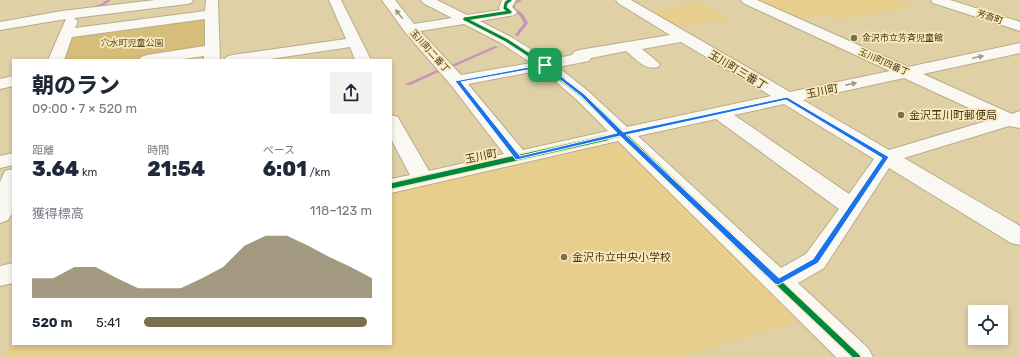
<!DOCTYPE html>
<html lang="ja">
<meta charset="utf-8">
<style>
:root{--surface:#fff;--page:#f2f2f3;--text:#1f2937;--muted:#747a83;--accent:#7b6e4b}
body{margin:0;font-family:Rubik,"Noto Sans JP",sans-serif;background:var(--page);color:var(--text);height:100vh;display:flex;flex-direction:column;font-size:15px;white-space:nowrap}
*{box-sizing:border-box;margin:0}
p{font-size:13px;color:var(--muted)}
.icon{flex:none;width:22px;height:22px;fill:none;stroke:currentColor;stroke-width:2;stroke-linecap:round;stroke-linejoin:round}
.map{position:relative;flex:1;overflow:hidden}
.details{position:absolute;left:12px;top:59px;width:380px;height:286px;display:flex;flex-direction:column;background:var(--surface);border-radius:0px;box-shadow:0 2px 6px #0003}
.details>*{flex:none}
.fabs{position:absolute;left:968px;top:305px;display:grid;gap:8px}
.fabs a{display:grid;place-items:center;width:40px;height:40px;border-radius:0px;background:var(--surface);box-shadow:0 2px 6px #0003;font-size:20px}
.pin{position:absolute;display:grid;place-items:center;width:34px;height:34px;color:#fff;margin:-17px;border-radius:8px;box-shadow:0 2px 6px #0006}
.round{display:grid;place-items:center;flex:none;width:42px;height:42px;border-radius:0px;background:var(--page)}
.headline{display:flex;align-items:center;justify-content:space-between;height:68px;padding:0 20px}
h1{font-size:22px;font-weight:800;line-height:30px}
.stats{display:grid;grid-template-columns:repeat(3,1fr);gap:6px;height:68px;padding:4px 20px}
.stats div{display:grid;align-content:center}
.stats b{font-size:20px;font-weight:800}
.stats small{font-size:11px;font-weight:400}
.stats p{font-size:11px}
.chart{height:112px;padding:8px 20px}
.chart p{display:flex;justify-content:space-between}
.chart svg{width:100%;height:72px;margin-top:4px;fill:var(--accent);opacity:.7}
ul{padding:0 20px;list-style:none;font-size:13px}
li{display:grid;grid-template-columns:64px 48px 1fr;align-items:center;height:30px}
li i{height:10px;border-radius:5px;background:var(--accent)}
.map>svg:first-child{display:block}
.built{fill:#e7ce8d}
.green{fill:#d6bd79}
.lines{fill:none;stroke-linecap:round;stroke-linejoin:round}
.stream{fill:#c993b5;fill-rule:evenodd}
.minor-casing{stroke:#b8ac8b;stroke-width:2}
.minor{fill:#faf8f2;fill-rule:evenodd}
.cycleway-far3-casing{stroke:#fae9bd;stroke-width:4.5}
.cycleway-far2-casing{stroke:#fae9bd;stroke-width:6}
.cycleway-far1-casing{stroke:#fae9bd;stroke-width:8}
.cycleway-casing{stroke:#fae9bd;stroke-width:9}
.cycleway-far3{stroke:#00873e;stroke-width:3}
.cycleway-far2{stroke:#00873e;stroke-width:4}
.cycleway-far1{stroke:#00873e;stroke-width:5}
.cycleway{stroke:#00873e;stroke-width:6}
.oneway{fill:#a09886}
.route{fill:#1a73e8;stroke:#fff;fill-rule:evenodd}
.poi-dot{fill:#7b6e4b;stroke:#fae9bd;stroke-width:1.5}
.labels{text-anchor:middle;stroke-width:3.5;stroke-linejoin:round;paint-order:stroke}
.far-street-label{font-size:9px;fill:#45391a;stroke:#fae9bd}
.far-poi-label{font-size:9px;fill:#45391a;stroke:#fae9bd;text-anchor:start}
.far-park-label{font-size:9px;fill:#594920;stroke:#fae9bd}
.street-label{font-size:11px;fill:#45391a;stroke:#fae9bd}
.poi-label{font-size:11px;fill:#45391a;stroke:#fae9bd;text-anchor:start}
</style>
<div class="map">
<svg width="1020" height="357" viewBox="0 0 1020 357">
<rect width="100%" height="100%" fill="#dfd0a6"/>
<g class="built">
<path d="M753,0H900L916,6L840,20L828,15L801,19Z"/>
<path d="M700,2L731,18L678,27L650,11Z"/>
<path d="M620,141L801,320L683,357H6L13,341V344H391V194Z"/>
</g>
<path class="green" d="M207,17L205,47L202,49L132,60H64L73,36Z"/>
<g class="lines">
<g class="stream">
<path d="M107,0H111L103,6L90,9L88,8L101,4Z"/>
<path d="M517,0H522L515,4V8L523,14L528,23L518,36H517L515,35L524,23L520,16L511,8L512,2Z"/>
<path d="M495,46L498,47L453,67L449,66Z"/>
<path d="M439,69H441L443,70L410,85H406V84Z"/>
</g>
<defs>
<g id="minor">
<path d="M155,0H193L191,3L187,4L74,18L78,21L75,28L205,11L206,0H218L220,60H204V56L177,60H139L141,57L147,55L205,46V19L72,37L64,60H48L66,19L0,30V22L62,11Z"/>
<path d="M329,0H341L371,60H355L350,47L264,60H224L226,57L232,55L346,39Z"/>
<path d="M382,0H395L414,24L452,18L423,3L421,0H437L467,15L500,10L499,8L502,0H516L512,7L517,12L515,15L480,21L511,37L548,60L572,55L574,52L579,50L670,35L618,3L616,0H631L790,92L890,71L743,3L741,0H757L908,67L1020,43V53L923,74L1012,114L1020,111V128L1009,126L904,158L1020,226V245L1011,243L889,168L824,268L798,283L868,348L873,357H836L618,141L391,193V179L410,175L391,139V115L398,117L400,121L429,171L504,154L451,85L405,32ZM464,24L501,43L531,63L461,75L420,31ZM681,42L771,96L627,127L588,91L558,67L589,61L591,58L626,51C636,59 645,71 658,67L660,64L642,49ZM542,70L576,99L608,131L523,150L468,84ZM904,78L993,119L889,150L803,100ZM784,104L874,159L849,194L734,115ZM716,119L839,209L806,254L781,268L638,136Z"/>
<path d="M931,0H950L1020,22V31L933,3Z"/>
<path d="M13,76V86L0,89V79Z"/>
<path d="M13,153V165L0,168V156Z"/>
<path d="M13,169V212L8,220L0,223V182L5,171Z"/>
<path d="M13,263V283L0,286V266Z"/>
</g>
</defs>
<use href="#minor" class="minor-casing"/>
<use href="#minor" class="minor"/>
<defs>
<g id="cycleway-far3">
<path d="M465,19L506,40L540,62"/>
<path d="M465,19L510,12L505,8L506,3L510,0"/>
</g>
<g id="cycleway-far2">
<path d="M538,61L582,95L628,139"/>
<path d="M601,139L622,134"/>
</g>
<g id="cycleway-far1">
<path d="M627,138L730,236"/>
<path d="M391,186L606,138"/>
</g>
<path id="cycleway" d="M728,235L857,357"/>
</defs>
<use href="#cycleway-far3" class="cycleway-far3-casing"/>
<use href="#cycleway-far2" class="cycleway-far2-casing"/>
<use href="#cycleway-far1" class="cycleway-far1-casing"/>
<use href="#cycleway" class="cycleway-casing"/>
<use href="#cycleway-far3" class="cycleway-far3"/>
<use href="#cycleway-far2" class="cycleway-far2"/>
<use href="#cycleway-far1" class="cycleway-far1"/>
<use href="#cycleway" class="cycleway"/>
</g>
<defs><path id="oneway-solid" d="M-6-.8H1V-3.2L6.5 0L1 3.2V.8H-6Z"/></defs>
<g class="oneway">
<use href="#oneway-solid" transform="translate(399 14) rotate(-128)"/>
<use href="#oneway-solid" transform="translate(978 57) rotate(-12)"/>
<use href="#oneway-solid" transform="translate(851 84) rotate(-12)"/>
</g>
<path class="route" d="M545,64L584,94L623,132L787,97L889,157L818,263L778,285L775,284L620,136L516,160L455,81ZM544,67L581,96L617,133L520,156L461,82ZM786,100L882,158L813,259L779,278L626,135Z"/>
<g class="poi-dot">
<circle cx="854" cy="38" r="4"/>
<circle cx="901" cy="115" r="4"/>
<circle cx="564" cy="257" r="4"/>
</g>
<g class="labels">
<g class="far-street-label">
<text transform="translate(990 17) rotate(18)" y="3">芳斎町</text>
<text transform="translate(430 51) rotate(48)" y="3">玉川町二番丁</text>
<text transform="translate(884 62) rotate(24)" y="3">玉川町四番丁</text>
</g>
<g class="far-poi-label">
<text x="862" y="41">金沢市立芳斉児童館</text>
</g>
<g class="far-park-label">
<text x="132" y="46">穴水町児童公園</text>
</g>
<g class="street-label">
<text transform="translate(738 70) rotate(31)" y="4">玉川町三番丁</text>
<text transform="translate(822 91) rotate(-12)" y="4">玉川町</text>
<text transform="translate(481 156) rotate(-12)" y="4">玉川町</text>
</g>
<g class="poi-label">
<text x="909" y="119">金沢玉川町郵便局</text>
<text x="572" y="261">金沢市立中央小学校</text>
</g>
</g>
</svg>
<div class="fabs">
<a><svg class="icon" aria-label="locate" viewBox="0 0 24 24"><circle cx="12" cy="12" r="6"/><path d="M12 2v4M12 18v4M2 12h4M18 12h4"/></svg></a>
</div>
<div class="pin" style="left:545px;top:65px;background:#1e9e55"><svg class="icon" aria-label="arrive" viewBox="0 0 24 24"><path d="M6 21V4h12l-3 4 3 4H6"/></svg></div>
<section class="details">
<div class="headline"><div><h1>朝のラン</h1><p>09:00 · 7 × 520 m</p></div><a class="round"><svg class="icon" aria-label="share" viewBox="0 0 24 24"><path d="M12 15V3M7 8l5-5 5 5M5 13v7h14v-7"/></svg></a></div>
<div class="stats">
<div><p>距離</p><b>3.64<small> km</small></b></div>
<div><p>時間</p><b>21:54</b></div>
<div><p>ペース</p><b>6:01<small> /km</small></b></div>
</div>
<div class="chart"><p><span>獲得標高</span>118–123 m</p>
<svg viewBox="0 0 160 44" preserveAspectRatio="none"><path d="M0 44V32L10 32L20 25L30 25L40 32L50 38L60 38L70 38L80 32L90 25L100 12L110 6L120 6L130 12L140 19L150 25L160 32V44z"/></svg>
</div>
<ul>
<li><b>520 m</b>5:41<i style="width:98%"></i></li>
</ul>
</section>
</div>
